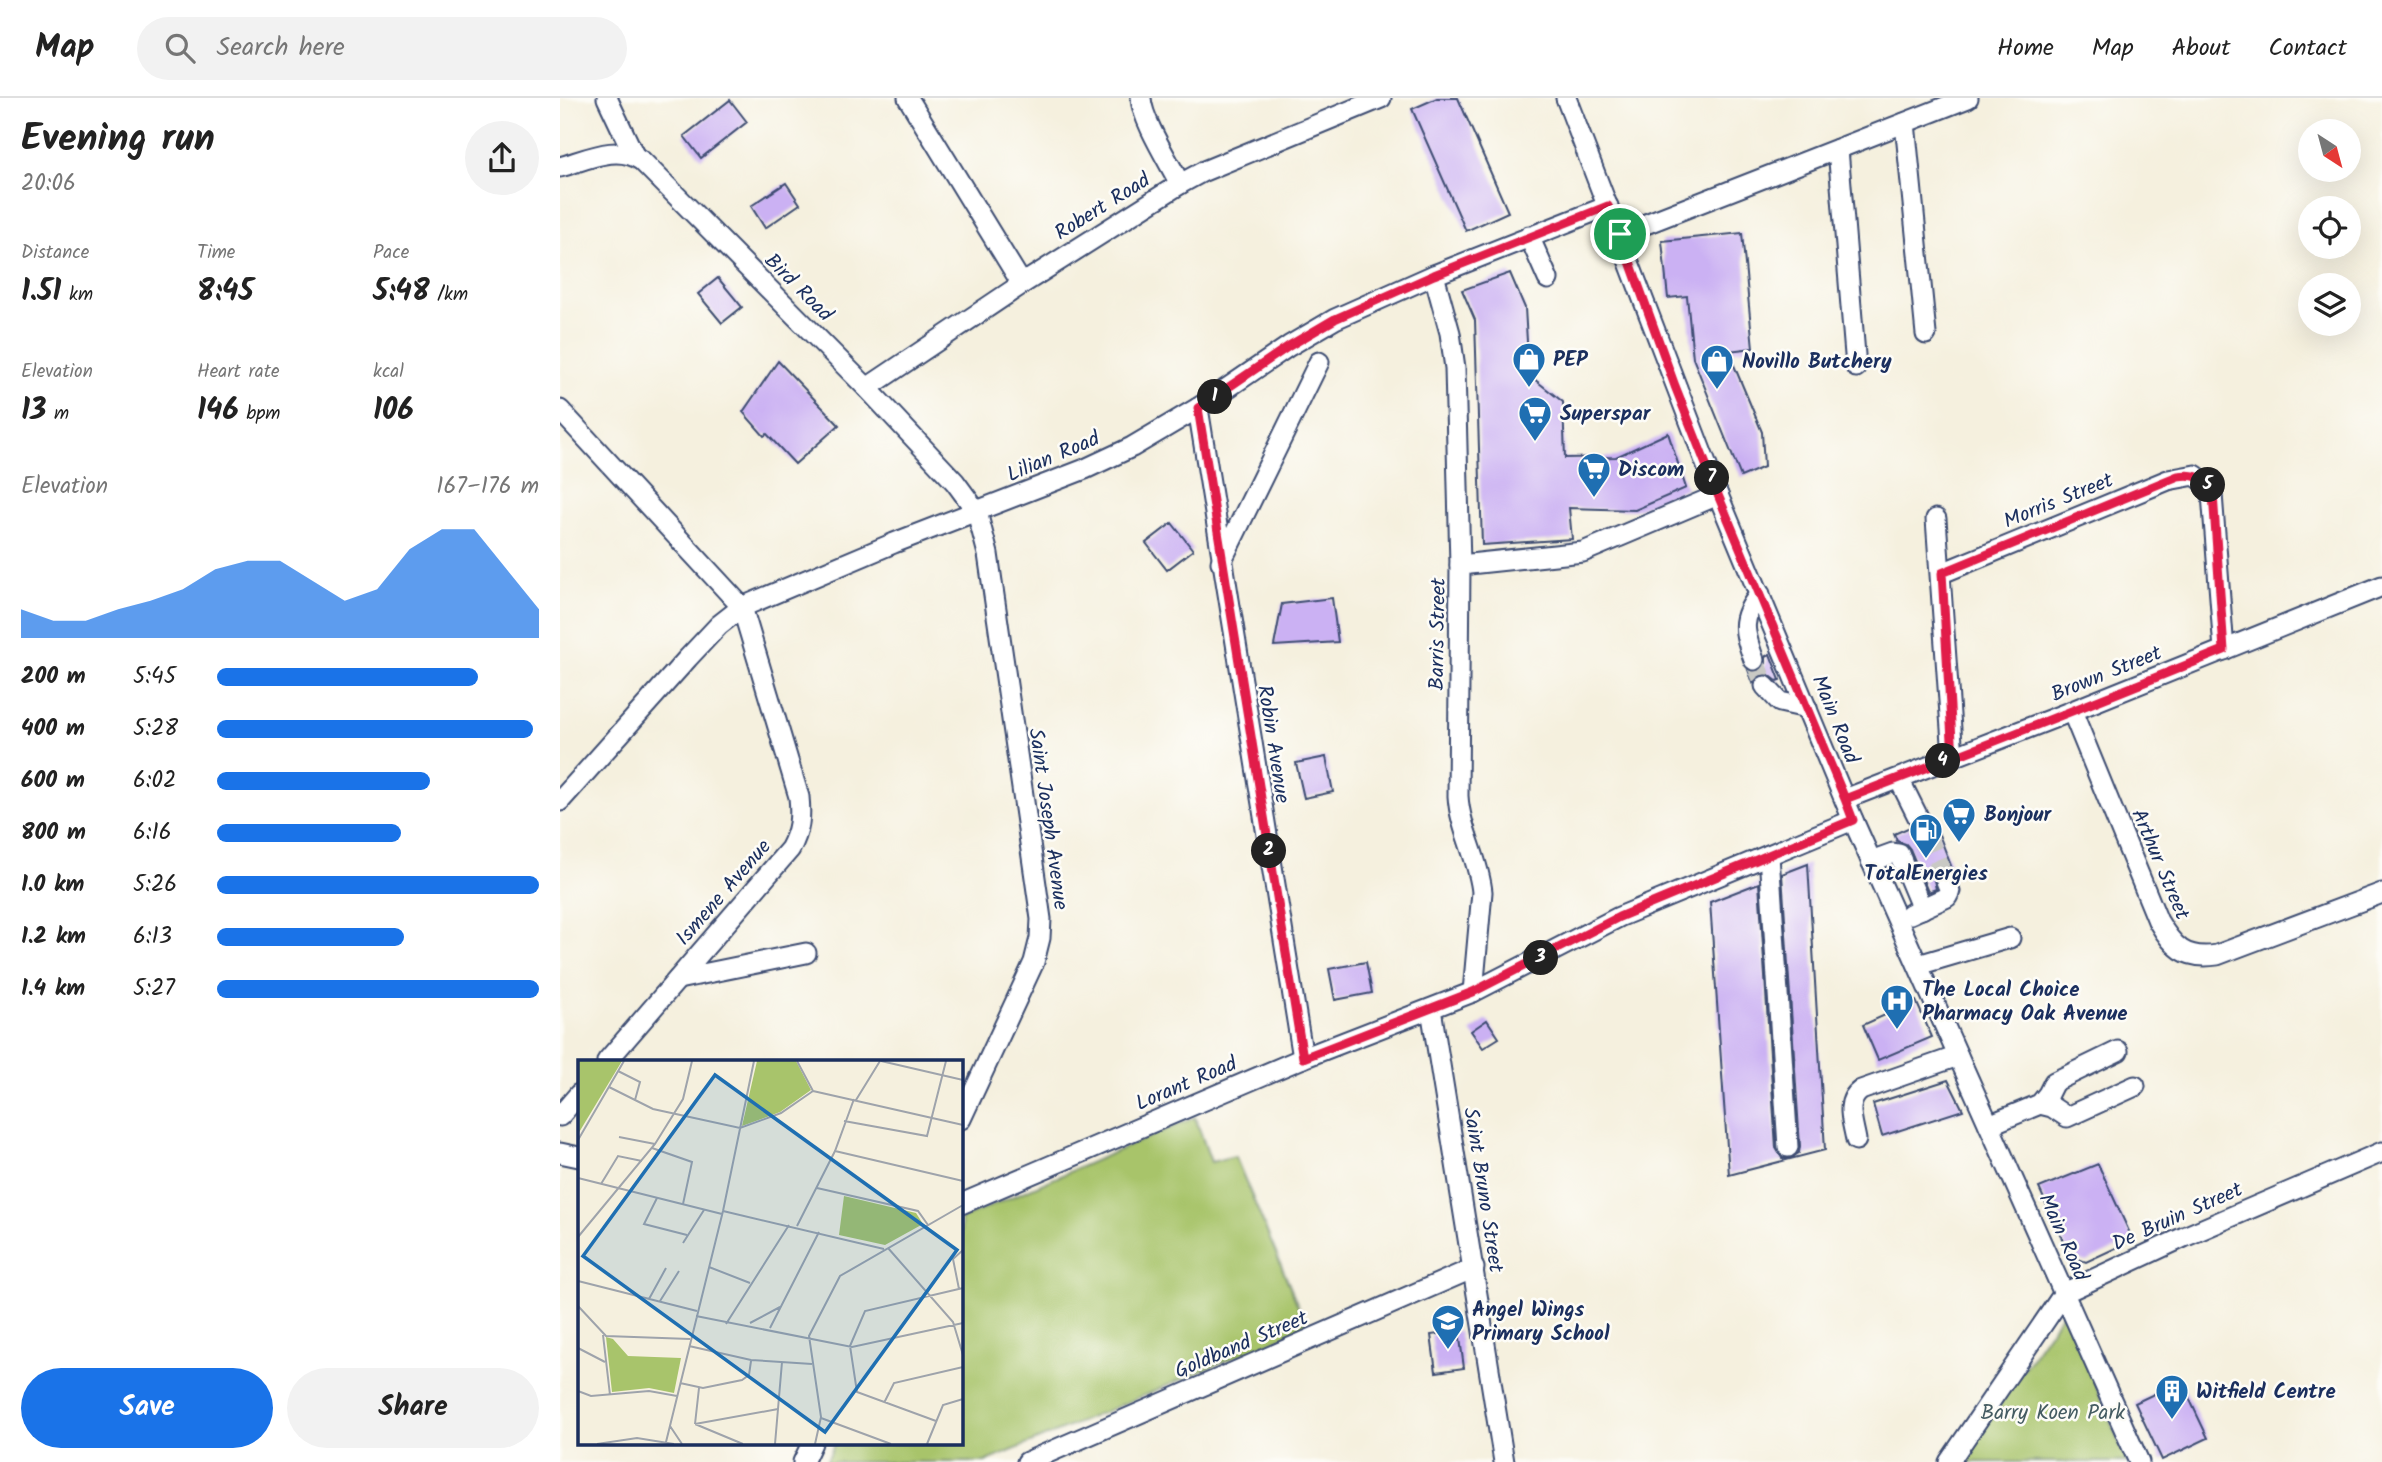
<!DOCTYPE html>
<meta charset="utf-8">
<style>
:root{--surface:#fff;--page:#f2f2f2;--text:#222;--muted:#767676;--line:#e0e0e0;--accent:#1a73e8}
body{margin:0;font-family:Kalam,sans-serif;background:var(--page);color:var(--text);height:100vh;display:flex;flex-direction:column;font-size:26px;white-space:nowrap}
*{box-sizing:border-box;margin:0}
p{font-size:23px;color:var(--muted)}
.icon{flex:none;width:38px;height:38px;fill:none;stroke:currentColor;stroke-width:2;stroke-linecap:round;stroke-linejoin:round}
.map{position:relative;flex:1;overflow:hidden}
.drawer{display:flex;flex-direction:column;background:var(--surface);width:560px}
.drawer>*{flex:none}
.needle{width:46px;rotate:144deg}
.tools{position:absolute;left:1738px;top:21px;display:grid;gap:14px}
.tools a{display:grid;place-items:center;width:63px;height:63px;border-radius:50%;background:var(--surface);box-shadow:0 7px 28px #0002;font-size:35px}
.pin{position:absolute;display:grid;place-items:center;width:60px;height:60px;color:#fff;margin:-30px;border:4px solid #fff;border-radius:50%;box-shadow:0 2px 7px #0007}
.km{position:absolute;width:35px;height:35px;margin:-18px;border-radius:50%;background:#222;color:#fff;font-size:19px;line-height:35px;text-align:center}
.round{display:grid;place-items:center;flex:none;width:74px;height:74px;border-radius:37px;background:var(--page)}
.headline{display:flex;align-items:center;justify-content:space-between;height:119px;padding:0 21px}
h1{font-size:38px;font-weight:700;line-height:52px}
.stats{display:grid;grid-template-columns:repeat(3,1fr);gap:10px;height:119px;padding:7px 21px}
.stats div{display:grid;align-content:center}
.stats b{font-size:30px;font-weight:700}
.stats small{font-size:19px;font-weight:400}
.stats p{font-size:19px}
.chart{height:196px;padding:14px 21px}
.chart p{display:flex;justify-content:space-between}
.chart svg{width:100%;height:126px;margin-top:7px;fill:var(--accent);opacity:.7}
.cta{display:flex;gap:14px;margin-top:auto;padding:14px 21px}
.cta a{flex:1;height:80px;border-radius:42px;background:var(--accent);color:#fff;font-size:28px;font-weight:700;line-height:80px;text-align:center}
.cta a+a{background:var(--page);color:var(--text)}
ul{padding:0 21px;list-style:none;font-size:23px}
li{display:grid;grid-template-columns:112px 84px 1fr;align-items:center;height:52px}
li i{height:18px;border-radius:9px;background:var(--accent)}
header{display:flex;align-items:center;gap:42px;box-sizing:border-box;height:98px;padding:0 35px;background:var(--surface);border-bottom:2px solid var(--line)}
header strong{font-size:33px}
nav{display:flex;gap:38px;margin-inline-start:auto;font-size:24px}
.search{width:490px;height:63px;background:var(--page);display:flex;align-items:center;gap:18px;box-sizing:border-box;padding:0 24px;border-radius:38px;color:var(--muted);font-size:26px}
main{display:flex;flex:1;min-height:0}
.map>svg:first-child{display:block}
.green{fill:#a8c46b;stroke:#627a64;stroke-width:2}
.building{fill:#cbb1f3}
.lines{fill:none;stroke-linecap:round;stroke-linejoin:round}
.minor-tunnel{stroke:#c9c9c4;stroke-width:19;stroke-dasharray:19 10;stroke-linecap:butt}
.minor-casing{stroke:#3c4c71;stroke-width:23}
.minor{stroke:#fff;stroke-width:19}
.route-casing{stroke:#fff;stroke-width:14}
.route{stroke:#e11d48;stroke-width:9}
.labels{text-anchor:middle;stroke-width:5;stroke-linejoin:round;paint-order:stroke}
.street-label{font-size:21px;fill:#1b2f5e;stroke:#fdfcf7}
.poi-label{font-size:21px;font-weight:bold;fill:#1b2f5e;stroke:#fdfcf7;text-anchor:start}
.park-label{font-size:21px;fill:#455c62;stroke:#fdfcf7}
.inset-road{fill:none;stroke:#9ea3ab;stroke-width:2}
.view{fill:#1f6fb2;fill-opacity:0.15;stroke:#1f6fb2;stroke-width:3.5}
.inset-edge{fill:none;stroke:#1b2f5e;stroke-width:3.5}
</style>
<header>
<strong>Map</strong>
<div class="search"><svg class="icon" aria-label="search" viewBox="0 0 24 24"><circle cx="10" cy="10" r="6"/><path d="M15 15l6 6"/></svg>Search here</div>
<nav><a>Home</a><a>Map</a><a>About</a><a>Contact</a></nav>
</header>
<main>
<section class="drawer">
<div class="headline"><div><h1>Evening run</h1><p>20:06</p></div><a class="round"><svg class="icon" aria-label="share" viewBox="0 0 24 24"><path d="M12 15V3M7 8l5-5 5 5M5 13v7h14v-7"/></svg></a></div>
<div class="stats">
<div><p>Distance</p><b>1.51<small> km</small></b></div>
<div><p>Time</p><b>8:45</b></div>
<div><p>Pace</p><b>5:48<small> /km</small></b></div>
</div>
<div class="stats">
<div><p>Elevation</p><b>13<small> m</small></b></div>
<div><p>Heart rate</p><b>146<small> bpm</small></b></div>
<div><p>kcal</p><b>106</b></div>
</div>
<div class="chart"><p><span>Elevation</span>167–176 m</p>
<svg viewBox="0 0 160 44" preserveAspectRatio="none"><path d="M0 44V34L10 38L20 38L30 34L40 31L50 27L60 20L70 17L80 17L90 24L100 31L110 27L120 13L130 6L140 6L150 20L160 34V44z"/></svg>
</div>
<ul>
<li><b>200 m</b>5:45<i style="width:81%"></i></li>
<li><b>400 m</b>5:28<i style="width:98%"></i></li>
<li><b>600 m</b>6:02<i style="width:66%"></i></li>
<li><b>800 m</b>6:16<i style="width:57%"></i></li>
<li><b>1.0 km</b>5:26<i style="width:100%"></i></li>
<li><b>1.2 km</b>6:13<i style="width:58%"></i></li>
<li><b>1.4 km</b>5:27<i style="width:100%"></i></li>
</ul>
<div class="cta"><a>Save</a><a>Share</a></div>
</section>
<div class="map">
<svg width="1822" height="1364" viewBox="0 0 1822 1364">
<rect width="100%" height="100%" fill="#fdfcf7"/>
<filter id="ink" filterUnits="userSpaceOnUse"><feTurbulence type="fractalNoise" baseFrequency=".0143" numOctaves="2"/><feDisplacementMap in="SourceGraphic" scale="14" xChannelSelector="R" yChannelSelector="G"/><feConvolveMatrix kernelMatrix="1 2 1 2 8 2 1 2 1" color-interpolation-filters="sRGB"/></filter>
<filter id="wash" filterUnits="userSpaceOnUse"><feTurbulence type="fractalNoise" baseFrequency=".00686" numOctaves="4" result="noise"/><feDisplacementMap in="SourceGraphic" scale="28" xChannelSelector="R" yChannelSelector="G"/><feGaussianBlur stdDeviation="1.57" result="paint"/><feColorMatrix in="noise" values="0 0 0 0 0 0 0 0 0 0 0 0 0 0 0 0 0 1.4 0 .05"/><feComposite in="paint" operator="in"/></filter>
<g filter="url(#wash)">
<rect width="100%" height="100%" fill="#f5f0de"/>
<g class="green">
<path d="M635,1019L651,1064L675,1058L747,1229L425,1364H266L275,1345H401V1121Z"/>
<path d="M1505,1211L1567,1364H1399Z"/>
</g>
<g id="blocks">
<g class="building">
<path d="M877,0H898L948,114L906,133L852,11Z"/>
<path d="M170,2L187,24L141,60L124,38Z"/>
<path d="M226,85L240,106L205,130L191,108Z"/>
<path d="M1182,135L1193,250L1168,253L1202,334L1204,369L1181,379L1133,260L1127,198L1108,200L1102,143Z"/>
<path d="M950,175L965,210L969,277L1003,304L1005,360L1056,359L1108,335L1126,390L1075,412L1009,410L1012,441L922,447L915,222L902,192Z"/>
<path d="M158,180L182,209L162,225L138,196Z"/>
<path d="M218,263L279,327L235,366L207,336L204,338L183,314Z"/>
<path d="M612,425L633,452L607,472L586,445Z"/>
<path d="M772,500L778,544L714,548L722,506Z"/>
<path d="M1210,556L1220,582L1217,583L1209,577L1203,576L1196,580L1193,585L1188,572L1197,574L1203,570L1206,565V558Z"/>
<path d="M766,659L773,694L744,700L736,665Z"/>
<path d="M1350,729L1355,741L1365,747L1376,742L1378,734L1393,773L1387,771L1377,775L1374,782L1376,791L1368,794L1350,751L1346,746L1337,743L1334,736Z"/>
<path d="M1248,766L1265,1052L1169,1077L1150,804L1199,785L1216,1050L1222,1060L1229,1061L1239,1055L1240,1048L1222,776Z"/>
<path d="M806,864L812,895L775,902L769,871Z"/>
<path d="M1356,903L1372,939L1318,962L1303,927Z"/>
<path d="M927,922L939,940L923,950L911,933Z"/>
<path d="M1388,982L1403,1012L1322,1038L1313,1006Z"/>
<path d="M1538,1066L1573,1142L1526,1164L1510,1158L1479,1090Z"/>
<path d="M899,1233L904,1270L876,1274L871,1237Z"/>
<path d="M1621,1283L1648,1340L1602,1362L1575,1305Z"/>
</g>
</g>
</g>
<g filter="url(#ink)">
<use href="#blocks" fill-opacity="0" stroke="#3c4c71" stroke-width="2"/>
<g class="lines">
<g class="minor-tunnel">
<path d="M1194,562L1205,588"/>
<path d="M1366,735L1386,783"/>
</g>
<defs>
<g id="minor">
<path d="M47,0L74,57"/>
<path d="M348,0L462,186"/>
<path d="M581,0C582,22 609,64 620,86"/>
<path d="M1006,0L1158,397L1293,722L1579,1364"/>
<path d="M1345,25L1366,236"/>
<path d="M1278,51L1296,269"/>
<path d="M0,69C26,62 58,45 82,63L307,290L395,384L417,414L428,456L481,821L480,840L474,864L401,1021"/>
<path d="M1060,136L1408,0"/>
<path d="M969,138L988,181"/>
<path d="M874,177L890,235L895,270L900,467L898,698C900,732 919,761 922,794L913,894"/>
<path d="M307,290L462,186L620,86L644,73L821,0"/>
<path d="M638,310L743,960"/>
<path d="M0,312L182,509L239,699C241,719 240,733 230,751L47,963"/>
<path d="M1376,421L1393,659"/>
<path d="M661,464L759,264"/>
<path d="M900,467L1023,454L1158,397"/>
<path d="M1382,475L1608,382L1635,377L1648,387L1652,396L1664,552"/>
<path d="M1194,562C1184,534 1179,521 1200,496"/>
<path d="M1205,588L1220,604L1247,610"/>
<path d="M1512,613L1598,823C1613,849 1625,862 1657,857L1822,795"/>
<path d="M1339,681L1366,735"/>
<path d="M1285,701L1512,613L1822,488"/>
<path d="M0,703L128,560L159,527L182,509L334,445L525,371L572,349L638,310L729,248L775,221L874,177L1048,108"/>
<path d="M1209,757L1228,1049"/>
<path d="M1311,763L1333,755L1339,756L1362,811"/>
<path d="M1350,816L1387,799L1390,793L1386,783"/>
<path d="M1358,867L1450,840"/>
<path d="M118,881L246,855"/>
<path d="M871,911L944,1364"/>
<path d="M1480,1006L1492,1009L1507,1019L1575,988"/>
<path d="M0,1018L19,996"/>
<path d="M1429,1027L1480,1006L1488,996L1494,984L1558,953"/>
<path d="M1296,1042C1293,1024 1284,1004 1301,992L1398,958"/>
<path d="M0,1055L19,1059"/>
<path d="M401,1106L743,960L913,894L1059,819L1293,722"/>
<path d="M243,1364L252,1345"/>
<path d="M467,1364L914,1170"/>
<path d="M1389,1364L1504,1195L1624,1139L1822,1054"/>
</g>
</defs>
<use href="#minor" class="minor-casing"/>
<use href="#minor" class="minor"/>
</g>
</g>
<g class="lines" filter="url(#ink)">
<defs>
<path id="route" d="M1060,136L1048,108L874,177L775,221L729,248L638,310L743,960L913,894L1059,819L1293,722L1285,701C1412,653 1538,603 1664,552L1653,396C1644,380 1636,375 1618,378L1382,475L1393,659L1285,701L1158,397L1115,288L1060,136"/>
</defs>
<use href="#route" class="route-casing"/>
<use href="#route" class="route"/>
</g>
<defs>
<symbol id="shop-pin" viewBox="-11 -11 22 30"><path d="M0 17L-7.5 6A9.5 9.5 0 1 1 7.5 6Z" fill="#1f6fb2" stroke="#fdfcf7"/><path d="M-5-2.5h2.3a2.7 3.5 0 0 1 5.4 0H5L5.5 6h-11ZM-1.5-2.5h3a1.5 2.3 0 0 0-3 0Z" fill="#fff"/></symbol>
<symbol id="supermarket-pin" viewBox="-11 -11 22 30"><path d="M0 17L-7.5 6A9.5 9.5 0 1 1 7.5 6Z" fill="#1f6fb2" stroke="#fdfcf7"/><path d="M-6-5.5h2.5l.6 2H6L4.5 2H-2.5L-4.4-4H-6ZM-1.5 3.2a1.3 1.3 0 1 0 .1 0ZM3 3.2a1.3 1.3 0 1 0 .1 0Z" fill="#fff"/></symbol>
<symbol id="fuel-pin" viewBox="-11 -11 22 30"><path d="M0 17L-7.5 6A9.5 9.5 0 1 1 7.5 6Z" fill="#1f6fb2" stroke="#fdfcf7"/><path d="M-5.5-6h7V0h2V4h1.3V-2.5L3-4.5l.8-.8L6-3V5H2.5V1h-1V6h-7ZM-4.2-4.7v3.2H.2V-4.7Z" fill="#fff"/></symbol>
<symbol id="hospital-pin" viewBox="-11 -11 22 30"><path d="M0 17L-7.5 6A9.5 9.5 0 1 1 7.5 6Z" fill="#1f6fb2" stroke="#fdfcf7"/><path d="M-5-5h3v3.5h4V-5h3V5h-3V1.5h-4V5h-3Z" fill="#fff"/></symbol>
<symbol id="school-pin" viewBox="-11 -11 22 30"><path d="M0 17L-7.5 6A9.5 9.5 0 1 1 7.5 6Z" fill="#1f6fb2" stroke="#fdfcf7"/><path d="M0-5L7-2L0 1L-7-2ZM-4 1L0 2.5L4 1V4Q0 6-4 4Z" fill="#fff"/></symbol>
<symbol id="building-pin" viewBox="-11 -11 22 30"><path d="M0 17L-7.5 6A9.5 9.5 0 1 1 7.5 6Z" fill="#1f6fb2" stroke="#fdfcf7"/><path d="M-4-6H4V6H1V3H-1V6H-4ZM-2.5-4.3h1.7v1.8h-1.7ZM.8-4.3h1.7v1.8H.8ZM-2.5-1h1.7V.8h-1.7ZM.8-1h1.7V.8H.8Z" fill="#fff"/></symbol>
</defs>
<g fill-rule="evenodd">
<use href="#shop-pin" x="950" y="242" width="38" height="52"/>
<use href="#shop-pin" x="1138" y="244" width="38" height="52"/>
<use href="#supermarket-pin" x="956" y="296" width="38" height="52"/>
<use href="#supermarket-pin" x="1015" y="352" width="38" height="52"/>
<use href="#supermarket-pin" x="1380" y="697" width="38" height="52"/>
<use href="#fuel-pin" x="1347" y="713" width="38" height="52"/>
<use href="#hospital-pin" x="1318" y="884" width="38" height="52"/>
<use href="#school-pin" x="869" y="1204" width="38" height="52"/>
<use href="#building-pin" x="1593" y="1274" width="38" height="52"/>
</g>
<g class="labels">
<g class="street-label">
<text transform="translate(542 108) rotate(-32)" y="7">Robert Road</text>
<text transform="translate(239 189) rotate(45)" y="7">Bird Road</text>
<text transform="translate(493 358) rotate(-23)" y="7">Lilian Road</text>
<text transform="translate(1498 402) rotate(-22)" y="7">Morris Street</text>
<text transform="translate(877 536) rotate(-89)" y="7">Barris Street</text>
<text transform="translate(1546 575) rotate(-22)" y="7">Brown Street</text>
<text transform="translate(1276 621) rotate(68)" y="7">Main Road</text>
<text transform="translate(714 646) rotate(81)" y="7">Robin Avenue</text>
<text transform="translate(489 721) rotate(82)" y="7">Saint Joseph Avenue</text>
<text transform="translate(1601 766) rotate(67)" y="7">Arthur Street</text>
<text transform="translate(163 794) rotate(-49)" y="7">Ismene Avenue</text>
<text transform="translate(626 985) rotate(-23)" y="7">Lorant Road</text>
<text transform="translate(924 1092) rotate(81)" y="7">Saint Bruno Street</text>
<text transform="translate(1617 1118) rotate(-24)" y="7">De Bruin Street</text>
<text transform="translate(1504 1139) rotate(66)" y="7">Main Road</text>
<text transform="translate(681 1246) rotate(-23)" y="7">Goldband Street</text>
</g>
<g class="poi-label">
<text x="993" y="268">PEP</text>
<text x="1182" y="270">Novillo Butchery</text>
<text x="1000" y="322">Superspar</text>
<text x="1058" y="378">Discom</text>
<text x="1424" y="723">Bonjour</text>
<text x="1366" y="782" text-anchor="middle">TotalEnergies</text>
<text x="1362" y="898">The Local Choice<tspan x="1362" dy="24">Pharmacy Oak Avenue</tspan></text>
<text x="912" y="1218">Angel Wings<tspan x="912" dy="24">Primary School</tspan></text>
<text x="1636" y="1300">Witfield Centre</text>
</g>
<g class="park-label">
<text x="1493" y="1321">Barry Koen Park</text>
</g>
</g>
<g transform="translate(18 962)">
<rect width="385" height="385" fill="#f5f0de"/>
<path d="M0,1H44L0,74ZM179,1H218L233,30L202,52L164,66ZM266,136L338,153L345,164L307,185L261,175ZM28,277L35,279L50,296L103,298L96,333L71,328L34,332Z" fill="#a8c46b"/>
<path class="inset-road" d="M219,1L235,31M303,1L385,20M40,11L62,22L57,40M31,27L75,49L162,68L203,53L235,31M235,31L385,65M278,40L302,1M266,61L349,76L368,1M41,77L77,84M0,80L46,1M74,88L114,102L105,144M257,91L385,121M0,118L144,154M23,124L40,96L64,101M239,128L340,151L350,165M79,138L66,164L109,175M145,151L306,189M219,166L257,91L276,39M0,177L77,84L105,39L114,1M105,183L126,150M310,188L375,262L385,295M131,207L172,223M0,221L119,251M381,229L375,199L385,190M71,239L88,208M82,241L101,211M0,246L28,276L112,279M118,256L274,287L385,263M172,263L202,247M148,264L211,165M192,268L241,172M25,275L32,335M111,286L173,300L234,304M0,288L27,302M102,323L125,328L164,320L171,315L173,301M0,331L13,336L71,331L99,336M306,343L316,323L385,307M243,358L313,384M358,361L279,332L272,286L287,251L385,228M117,364L200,349M117,364L165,384M117,364L121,328M92,366L104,384M88,382L145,151L176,1M19,384L59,378L96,384M197,384L204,302M237,384L243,357L231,276L262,216L385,145M349,384L365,345L385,339"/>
<path class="view" d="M137,15L379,190L247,372L5,196Z"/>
<rect width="385" height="385" class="inset-edge"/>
</g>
</svg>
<div class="tools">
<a><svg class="needle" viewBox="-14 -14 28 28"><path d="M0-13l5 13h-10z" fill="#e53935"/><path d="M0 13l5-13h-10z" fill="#767676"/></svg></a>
<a><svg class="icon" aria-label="locate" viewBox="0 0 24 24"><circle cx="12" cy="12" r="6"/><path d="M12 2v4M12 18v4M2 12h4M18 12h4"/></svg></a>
<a><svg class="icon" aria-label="layers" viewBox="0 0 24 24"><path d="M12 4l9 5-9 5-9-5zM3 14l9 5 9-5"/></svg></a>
</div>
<div class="pin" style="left:1060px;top:136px;background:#1e9e55"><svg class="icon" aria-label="arrive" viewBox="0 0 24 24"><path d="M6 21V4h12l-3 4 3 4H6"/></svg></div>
<b class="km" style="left:655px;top:299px">1</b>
<b class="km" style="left:709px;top:753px">2</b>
<b class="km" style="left:981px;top:860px">3</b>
<b class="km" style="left:1383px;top:663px">4</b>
<b class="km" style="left:1648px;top:387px">5</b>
<b class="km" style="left:1152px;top:380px">7</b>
</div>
</main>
